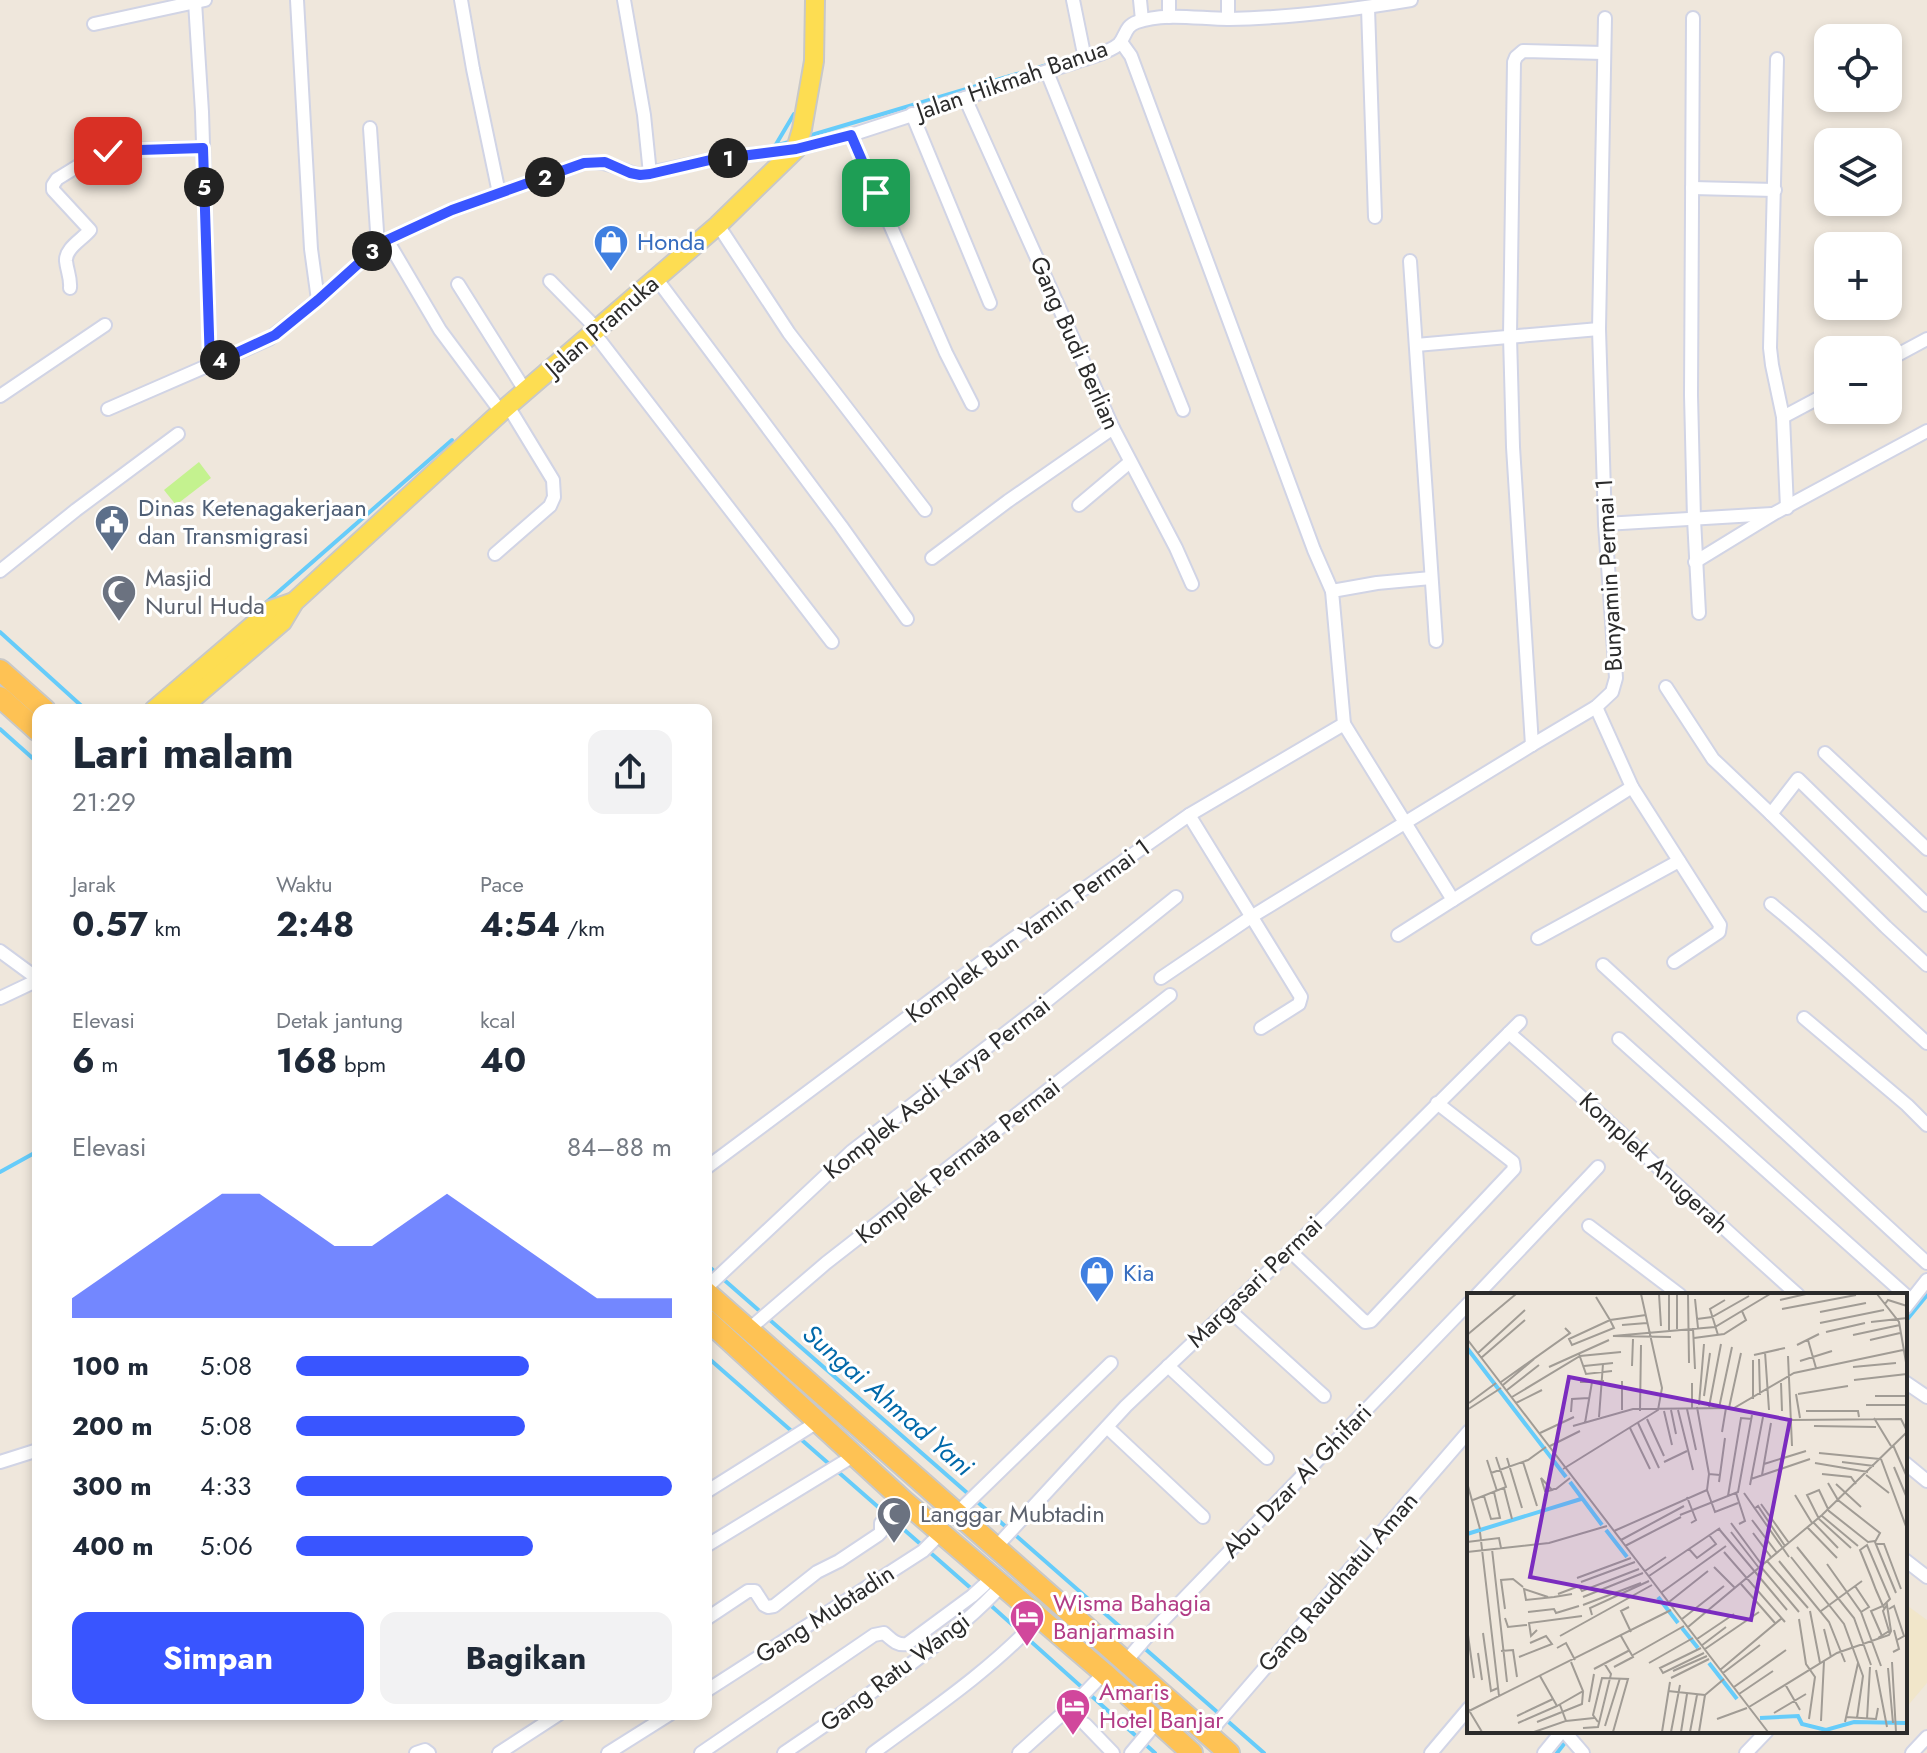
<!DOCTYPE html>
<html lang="id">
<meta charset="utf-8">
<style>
:root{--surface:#fff;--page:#f2f2f3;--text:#1f2937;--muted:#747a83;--accent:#3955ff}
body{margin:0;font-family:Jost,sans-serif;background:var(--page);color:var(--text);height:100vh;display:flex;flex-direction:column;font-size:30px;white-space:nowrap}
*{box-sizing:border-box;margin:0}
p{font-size:26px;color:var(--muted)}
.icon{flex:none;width:44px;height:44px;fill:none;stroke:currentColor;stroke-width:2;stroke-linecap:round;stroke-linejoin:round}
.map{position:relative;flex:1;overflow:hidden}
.sheet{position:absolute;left:32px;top:704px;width:680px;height:1016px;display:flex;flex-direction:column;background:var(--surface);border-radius:16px;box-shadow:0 4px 12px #0003}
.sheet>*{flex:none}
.controls{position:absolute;left:1814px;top:24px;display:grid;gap:16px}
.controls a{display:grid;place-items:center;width:88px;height:88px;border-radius:16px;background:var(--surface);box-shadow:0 4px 12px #0003;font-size:40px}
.pin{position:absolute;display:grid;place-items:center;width:68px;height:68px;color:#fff;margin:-34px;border-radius:16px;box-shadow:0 4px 12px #0006}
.km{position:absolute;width:40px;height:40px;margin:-20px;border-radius:50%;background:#222;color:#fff;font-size:22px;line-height:40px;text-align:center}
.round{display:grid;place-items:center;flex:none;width:84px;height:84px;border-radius:16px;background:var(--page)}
.summary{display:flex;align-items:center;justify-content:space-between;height:136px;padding:0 40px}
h1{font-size:44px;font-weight:700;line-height:60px}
.stats{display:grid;grid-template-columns:repeat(3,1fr);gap:12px;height:136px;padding:8px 40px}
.stats div{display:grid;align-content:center}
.stats b{font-size:34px;font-weight:700}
.stats small{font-size:22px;font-weight:400}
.stats p{font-size:22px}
.chart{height:224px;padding:16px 40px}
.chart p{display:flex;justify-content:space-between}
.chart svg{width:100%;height:144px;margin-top:8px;fill:var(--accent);opacity:.7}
.button{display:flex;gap:16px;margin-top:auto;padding:16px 40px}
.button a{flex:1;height:92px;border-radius:16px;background:var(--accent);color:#fff;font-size:32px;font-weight:700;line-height:92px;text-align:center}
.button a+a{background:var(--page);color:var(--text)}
ul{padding:0 40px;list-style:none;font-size:26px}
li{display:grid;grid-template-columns:128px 96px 1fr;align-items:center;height:60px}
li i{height:20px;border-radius:10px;background:var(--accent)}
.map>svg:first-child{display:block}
.education{fill:#f1e6ca}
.pitch{fill:#c4f28f}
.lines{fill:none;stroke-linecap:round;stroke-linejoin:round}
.stream{stroke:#66ccfa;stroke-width:4}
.minor-casing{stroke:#d1d4e5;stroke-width:16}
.primary-casing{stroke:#c8c8c8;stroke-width:22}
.trunk-casing{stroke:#c8c8c8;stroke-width:24}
.minor{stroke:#fff;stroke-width:12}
.primary{stroke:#fddd52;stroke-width:18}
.trunk{stroke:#fec254;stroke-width:20}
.route-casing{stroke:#fff;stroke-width:16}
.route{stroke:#3955ff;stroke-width:10}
.labels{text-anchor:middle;stroke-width:6;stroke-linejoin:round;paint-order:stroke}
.street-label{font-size:24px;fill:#2b2b2b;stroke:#fff}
.shop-label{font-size:24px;fill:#366cbe;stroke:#fff;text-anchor:start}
.service-label{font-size:24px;fill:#4e5e75;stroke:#fff;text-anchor:start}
.worship-label{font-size:24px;fill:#5b616d;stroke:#fff;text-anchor:start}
.hotel-label{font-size:24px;fill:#b23c85;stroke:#fff;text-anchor:start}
.water-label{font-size:26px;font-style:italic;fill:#0169aa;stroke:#fff}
.inset-river{fill:none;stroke:#66ccfa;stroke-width:4}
.inset-road{fill:none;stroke:#a19c95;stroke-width:2}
.view{fill:#7b2cbf;fill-opacity:0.15;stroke:#7b2cbf;stroke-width:4}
.inset-edge{fill:none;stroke:#2b2b2b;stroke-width:4}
</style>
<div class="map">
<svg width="1927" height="1753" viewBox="0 0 1927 1753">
<rect width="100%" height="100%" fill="#efe7dc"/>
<path class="education" d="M1905,1604L1927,1620V1683L1905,1709Z"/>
<path class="pitch" d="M199,462L211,478L176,505L164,490Z"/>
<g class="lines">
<g class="stream">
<path d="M805,137L1047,65"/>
<path d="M774,146L793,141"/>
<path d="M775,146L794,114"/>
<path d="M261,607L452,440"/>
<path d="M0,632L86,710"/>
<path d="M0,729L38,763"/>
<path d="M0,1172L38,1151"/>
<path d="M706,1264L1264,1753"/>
<path d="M1905,1322L1927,1295"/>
<path d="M706,1356L974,1591"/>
<path d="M987,1602L1155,1753"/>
<path d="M1574,1733L1576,1731"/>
<path d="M1557,1753L1564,1744"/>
</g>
<defs>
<g id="minor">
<path d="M297,0L311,249L318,300"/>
<path d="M461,0L473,69L499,193"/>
<path d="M624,0L644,115L650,174"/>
<path d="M1073,0L1085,59"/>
<path d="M1140,0L1142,20"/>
<path d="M1169,0V17"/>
<path d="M1228,0V19"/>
<path d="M195,2L202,112L210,365"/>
<path d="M1368,8L1375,217"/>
<path d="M1693,18L1691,395L1694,519L1699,613"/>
<path d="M94,24L205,0"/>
<path d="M1121,42L1131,56L1314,550L1332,591"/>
<path d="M1777,59L1770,348L1772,365L1783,417L1787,508"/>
<path d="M1047,72L1183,410"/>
<path d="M965,98L1113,428L1176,548L1192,584"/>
<path d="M912,114L990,303"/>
<path d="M370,128L378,246"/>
<path d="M851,135L946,353L972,404"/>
<path d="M1692,188L1775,190"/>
<path d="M718,225L789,333L925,510"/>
<path d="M387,240L440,330L501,412"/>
<path d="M1410,261L1436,641"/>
<path d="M656,278L841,526L907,619"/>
<path d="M550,281L597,329"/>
<path d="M458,284L526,392"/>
<path d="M70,288C71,278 67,271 66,261C65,248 83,239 90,230L53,190V185L57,179L99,153L120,150L203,148"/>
<path d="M594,333L832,642"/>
<path d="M1416,345L1599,329"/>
<path d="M1888,360L1927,339"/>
<path d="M0,396L105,325"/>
<path d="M108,409L269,339L318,300L378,246L387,240L452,210L584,163C609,159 617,170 640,175L710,160L796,149L851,135L1085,59C1096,55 1110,52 1119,44C1126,36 1125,26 1137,22C1166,12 1199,19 1229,19C1290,18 1351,10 1411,0"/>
<path d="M1783,417L1828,393"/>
<path d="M1079,505L1130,462"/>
<path d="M1605,524L1772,514"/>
<path d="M495,554L550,506L554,497L553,480L508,406"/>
<path d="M932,558L1008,501L1113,428"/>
<path d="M1695,562L1775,513L1927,431"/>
<path d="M0,571L76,510L178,434"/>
<path d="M1666,687L1713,759L1771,814L1886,927L1927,965"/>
<path d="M1596,707L1632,787L1720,925L1719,932L1674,962"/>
<path d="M1344,724L1453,900L1632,787"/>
<path d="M1532,745L1513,447L1510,336L1514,62L1516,57L1523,51L1604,53"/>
<path d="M1825,753L1927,849"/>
<path d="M1771,814L1798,779L1927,905"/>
<path d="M1189,815L1301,997L1299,1004L1261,1028"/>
<path d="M1771,904C1825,948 1875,996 1927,1043"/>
<path d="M1398,935L1453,900"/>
<path d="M1538,938L1679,861"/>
<path d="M0,951L38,979"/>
<path d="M1603,965L1927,1263"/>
<path d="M1161,978L1251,917L1532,745L1596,707L1612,692L1616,678L1605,524L1599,329L1605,18"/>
<path d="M0,998L38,980"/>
<path d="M1804,1018L1907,1105L1927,1125"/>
<path d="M1509,1033C1608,1118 1701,1209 1798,1295"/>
<path d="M1619,1039L1911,1300"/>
<path d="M706,1168L1007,943L1189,815L1344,724L1332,591L1377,583L1431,578"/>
<path d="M1589,1226L1680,1295"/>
<path d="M1290,1251L1365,1322L1371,1321L1514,1169L1513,1162L1437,1103"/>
<path d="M706,1288L852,1151L1038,1008L1176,897"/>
<path d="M1477,1295L1598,1167"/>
<path d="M1905,1308L1927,1280"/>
<path d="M1228,1309L1324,1396"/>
<path d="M748,1330L826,1263L1170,995"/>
<path d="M1168,1366L1267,1458"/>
<path d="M1905,1382L1927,1397"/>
<path d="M1107,1427L1203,1517"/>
<path d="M0,1462L38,1450"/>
<path d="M1905,1463L1927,1481"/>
<path d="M706,1492L819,1421"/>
<path d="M957,1513L1111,1363"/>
<path d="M706,1546L855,1455"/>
<path d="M996,1547L1126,1406L1290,1251L1520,1022"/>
<path d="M1905,1560L1927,1577"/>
<path d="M706,1619L748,1591H755L764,1605L768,1607L774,1606L817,1572L839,1561L878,1535L881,1532V1523L904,1501"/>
<path d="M1126,1661L1145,1639L1469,1303"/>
<path d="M706,1691L923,1551L941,1533"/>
<path d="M1085,1724L1113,1753"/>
<path d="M1564,1731L1583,1753"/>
<path d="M1208,1734L1469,1431"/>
<path d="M416,1753L425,1750L429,1753"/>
<path d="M499,1753L559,1714"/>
<path d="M608,1753L670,1714"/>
<path d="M701,1753L874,1635L884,1633C891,1639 897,1646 907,1644L972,1596L992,1578"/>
<path d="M784,1753C827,1724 870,1694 912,1663C943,1640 975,1615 1001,1586"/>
<path d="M873,1753C930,1711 991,1670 1039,1618"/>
<path d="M1019,1753L1081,1697L1104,1673"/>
<path d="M1131,1753L1157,1722"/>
<path d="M1431,1753L1469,1708"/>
<path d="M1544,1753L1562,1731"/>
<path d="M1746,1753L1767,1731"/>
<path d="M1912,1753L1927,1737"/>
</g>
<g id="primary">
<path d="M154,710L271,610L294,602"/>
<path d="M179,710L282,622L294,602L501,412L718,225L796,149L802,129L814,61L815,0"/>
</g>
<g id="trunk">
<path d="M0,670L45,710"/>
<path d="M0,697L38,731"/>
<path d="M706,1292L1229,1753"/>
<path d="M706,1319L904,1501L1104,1673L1192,1753"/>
</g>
</defs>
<use href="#minor" class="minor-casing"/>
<use href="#primary" class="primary-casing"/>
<use href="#trunk" class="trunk-casing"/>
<use href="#minor" class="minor"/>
<use href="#primary" class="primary"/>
<use href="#trunk" class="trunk"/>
</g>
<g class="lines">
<defs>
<path id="route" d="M108,151L203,148L210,365L275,335L318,300L378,246L387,240L452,210L584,163L605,162L630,173L640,175L650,174L710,160L796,149L851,135L876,193"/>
</defs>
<use href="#route" class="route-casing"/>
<use href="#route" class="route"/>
</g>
<defs>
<symbol id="shop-pin" viewBox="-11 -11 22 30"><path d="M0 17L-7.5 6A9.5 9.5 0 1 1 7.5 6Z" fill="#3f7fe0" stroke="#fff"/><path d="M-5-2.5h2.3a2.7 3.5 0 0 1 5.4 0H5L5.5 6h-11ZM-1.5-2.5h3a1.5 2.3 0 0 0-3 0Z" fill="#fff"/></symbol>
<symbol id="civic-pin" viewBox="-11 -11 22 30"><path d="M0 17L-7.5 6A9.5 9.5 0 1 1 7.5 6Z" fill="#5c6f8a" stroke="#fff"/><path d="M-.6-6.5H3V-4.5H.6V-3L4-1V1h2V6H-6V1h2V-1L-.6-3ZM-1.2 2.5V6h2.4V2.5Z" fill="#fff"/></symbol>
<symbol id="mosque-pin" viewBox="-11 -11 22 30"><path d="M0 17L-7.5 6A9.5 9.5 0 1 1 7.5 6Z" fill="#6b7280" stroke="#fff"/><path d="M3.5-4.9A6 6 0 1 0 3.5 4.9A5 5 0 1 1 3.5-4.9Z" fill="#fff"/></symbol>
<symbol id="hotel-pin" viewBox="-11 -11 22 30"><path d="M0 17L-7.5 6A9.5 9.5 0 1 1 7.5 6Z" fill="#d1479c" stroke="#fff"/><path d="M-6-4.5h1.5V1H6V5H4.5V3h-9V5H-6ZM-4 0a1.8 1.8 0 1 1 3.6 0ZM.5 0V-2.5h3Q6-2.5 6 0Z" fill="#fff"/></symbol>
</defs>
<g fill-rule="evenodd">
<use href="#shop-pin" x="591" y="222" width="40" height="54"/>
<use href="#civic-pin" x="92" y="502" width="40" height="54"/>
<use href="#mosque-pin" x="99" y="572" width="40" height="54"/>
<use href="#shop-pin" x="1077" y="1253" width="40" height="54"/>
<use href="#mosque-pin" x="874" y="1494" width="40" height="54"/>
<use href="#hotel-pin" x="1007" y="1597" width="40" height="54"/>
<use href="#hotel-pin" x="1053" y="1686" width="40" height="54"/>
</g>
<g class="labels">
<g class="street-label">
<text transform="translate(1012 80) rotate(-19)" y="8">Jalan Hikmah Banua</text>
<text transform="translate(602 326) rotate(-41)" y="8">Jalan Pramuka</text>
<text transform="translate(1075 343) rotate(66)" y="8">Gang Budi Berlian</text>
<text transform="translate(1609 575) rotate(-93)" y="8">Bunyamin Permai 1</text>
<text transform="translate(1028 931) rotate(-36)" y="8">Komplek Bun Yamin Permai 1</text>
<text transform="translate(937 1088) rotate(-38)" y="8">Komplek Asdi Karya Permai</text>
<text transform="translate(958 1161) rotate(-38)" y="8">Komplek Permata Permai</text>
<text transform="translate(1654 1163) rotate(43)" y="8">Komplek Anugerah</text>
<text transform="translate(1255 1282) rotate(-44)" y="8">Margasari Permai</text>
<text transform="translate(1297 1481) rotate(-46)" y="8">Abu Dzar Al Ghifari</text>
<text transform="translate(1338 1582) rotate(-49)" y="8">Gang Raudhatul Aman</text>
<text transform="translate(825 1614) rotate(-33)" y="8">Gang Mubtadin</text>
<text transform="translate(895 1672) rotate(-37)" y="8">Gang Ratu Wangi</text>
</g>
<g class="shop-label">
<text x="637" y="250">Honda</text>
<text x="1123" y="1281">Kia</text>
</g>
<g class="service-label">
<text x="138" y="516">Dinas Ketenagakerjaan<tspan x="138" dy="28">dan Transmigrasi</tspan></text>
</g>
<g class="worship-label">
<text x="145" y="586">Masjid<tspan x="145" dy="28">Nurul Huda</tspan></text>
<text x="920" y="1522">Langgar Mubtadin</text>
</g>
<g class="hotel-label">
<text x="1053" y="1611">Wisma Bahagia<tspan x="1053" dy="28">Banjarmasin</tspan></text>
<text x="1099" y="1700">Amaris<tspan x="1099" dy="28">Hotel Banjar</tspan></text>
</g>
<g class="water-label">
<text transform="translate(888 1400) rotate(41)" y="9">Sungai Ahmad Yani</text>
</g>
</g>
<g transform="translate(1467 1293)">
<rect width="440" height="440" fill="#efe7dc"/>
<path class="inset-river" d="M0,55L99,184M103,189L135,232M139,237L160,264M0,241L114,206M191,304L211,330M215,335L231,355M242,370L270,406M293,425L331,423L335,431L359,437L387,429L440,430"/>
<path class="inset-road" d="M192,1L194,33M210,1V36M221,1L222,70M410,1L432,29L440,75M129,4L143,27L147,35L105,52L102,46L143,27L179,22M228,6L231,35M313,7L339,1M418,11L421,7L440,13M315,16L389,2M353,19L399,10M230,26L245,24L282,3M404,29L440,25M353,30L417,17M155,32L180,30M226,35L228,76M202,37V1M359,39L398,30M0,42L49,1M251,42L243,16L258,7M386,42L433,32M204,44L146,43L248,34L303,1M227,45L257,41L279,27L275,18M0,46L301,439M341,47L349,75M403,47L433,40M330,52L352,41M298,59L302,117M11,60L58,17M112,61L119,81L145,78M287,62L318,55M321,63L325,153M14,65L58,27M292,66L293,102M286,67V106M333,68L365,58M117,73L146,70M165,73L166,46M82,74L142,47M386,74L429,70M387,87L440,81M34,89L103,40L98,35M113,89L137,88M225,90V115M314,90L315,118M36,92L67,66M40,97L72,72M329,101L333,125M331,101L381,93M237,103L243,60M408,103H438M45,104L113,63L154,59M2,110L29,90M49,110L75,97M232,112L237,51M399,112H440M230,114L242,181M242,114L254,51M252,115L265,54M262,115L274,60M220,116L229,157M0,117L34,95M155,117V88M204,117L209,141M211,117L226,177M173,118L174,52M197,118L205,152M339,118H391L392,124M104,119L105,106L122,105M132,124L136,71M407,125L424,153M180,126L197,163M325,127L434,126L440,138M118,130L125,89M171,130L192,175M106,133L166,116L267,115L327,80L436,57M347,133L409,134M163,135L183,176M255,139L259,115M73,140L107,124M426,152L440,184M83,153L113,138M352,160L413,166M40,165L55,215M414,166L440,236M20,167L30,198M56,169L70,213M197,169L220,158M375,169L407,173M348,170L401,179M297,171L339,158M427,174L440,205M96,176L191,117L195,95L174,1M24,180L61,167L79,154M355,181L384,184L389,191M295,182L304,130M399,182L422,200M284,186L343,166M252,189L258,145M361,190L371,207L413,240L408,249L429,300M369,191L394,214M283,192L296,124M1,193L13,236M37,195L45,226M85,197L74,185L78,198H81L85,197L87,196H89L103,185M240,197L248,219L271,210M269,200L278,228L272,231M277,200L322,264M328,202L345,230M17,203L24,226L33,225L27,199M261,203L274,125L285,126M220,204L229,227L224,230M6,207L39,194L29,164M294,211L322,250M287,216L291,213L318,253M213,222L271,199L285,122M355,223L391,253M285,227L310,260M346,229L371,255M264,230L295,272M340,234L370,265M252,236L320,317M147,238L240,197L242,181L253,182M13,239L32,403M264,239L292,275M286,240L304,264M154,247L217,213M0,249L32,245L34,255M409,251H417L434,296M158,253L214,224M330,254L387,325L404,372M384,255L352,226L340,202L352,197L362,218L401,249L408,248M25,256L40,389M222,256L230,265L249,251L242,242M0,259L82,250L140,233M257,259L318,329M324,264L377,331L396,383L390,425M300,268L341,315M312,268L362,329L378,369M360,271L394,319L414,373M247,274L268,295M294,274L332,319M178,278L199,264M182,283L253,235M110,285L164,265M114,289L168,269M274,291L308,330M388,293L402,314L394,319M195,299L259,253M91,301L112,293L115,298L172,276M81,304L57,296L59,307L87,304L105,301M116,304L176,280M202,309L241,278M116,312L174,290M162,314L154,318L164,339M38,316L34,287L46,286L56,294M422,316L427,313L437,343L430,347M343,318L353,370M354,318L395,288M61,319L87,316L89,320L112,313M125,322L123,315L182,288M38,325L41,334L60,332M215,326L257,293M332,326L339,371L348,384L342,426M221,334L355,222L440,139M357,336L364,364M70,337L64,343L62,330L115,323M16,340L24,398L31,395M1,342L7,385M93,343L185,292M415,343L404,318L416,313L423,306L400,252L393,257L404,284L409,297L416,313L417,315M230,346L267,321M234,353L259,334M90,355L99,350L108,367M234,355L193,375L196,380L237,360M238,356L292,319M34,358L46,357L50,384M426,359L432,356L427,337M11,360L15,387M166,362L217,333M52,364L85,351L79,343L63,350M425,369L429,439M182,370L226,345M147,374L166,364L154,343M421,375L426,430M127,376L163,357M253,377L315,325M409,377L420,434M206,378L240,363M256,380L293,352M204,385L242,366M318,391L333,417M267,394L319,357M201,398L238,402M272,401L306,378M238,402L257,386M122,409L127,381M90,413L116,398L104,369M0,414L15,439M282,414L370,360L422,342L424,338L420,312L416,318L422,338L411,345M2,418L204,317M307,420L339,401M50,423L86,406M379,424L409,426L411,415M250,426L280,415M400,426L403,374M99,428L127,425M354,428L357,368M70,429L115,411L116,399M131,429L126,422L135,385L161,386L146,439M378,429L391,370M51,430L90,413L73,383M138,433L153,385M116,435L131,434L144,381L137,370M67,439L99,428L93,412M195,439L203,389M204,439L213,392M214,439L220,401M223,439L230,402M232,439L238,402"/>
<path class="view" d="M102,84L323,127L284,327L63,284Z"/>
<rect width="440" height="440" class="inset-edge"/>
</g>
</svg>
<div class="controls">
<a><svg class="icon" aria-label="locate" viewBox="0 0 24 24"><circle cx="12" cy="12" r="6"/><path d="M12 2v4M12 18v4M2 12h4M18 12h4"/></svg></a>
<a><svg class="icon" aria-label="layers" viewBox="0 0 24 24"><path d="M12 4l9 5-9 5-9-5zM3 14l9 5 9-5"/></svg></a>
<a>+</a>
<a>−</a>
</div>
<div class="pin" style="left:876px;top:193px;background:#1e9e55"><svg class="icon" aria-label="arrive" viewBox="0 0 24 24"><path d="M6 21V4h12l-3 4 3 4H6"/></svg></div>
<div class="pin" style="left:108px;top:151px;background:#d93025"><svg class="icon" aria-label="check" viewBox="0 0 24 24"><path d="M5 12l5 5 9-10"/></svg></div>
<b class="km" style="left:728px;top:158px">1</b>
<b class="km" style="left:545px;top:177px">2</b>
<b class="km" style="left:372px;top:251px">3</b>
<b class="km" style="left:220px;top:360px">4</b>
<b class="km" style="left:204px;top:187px">5</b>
<section class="sheet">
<div class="summary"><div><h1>Lari malam</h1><p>21:29</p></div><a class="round"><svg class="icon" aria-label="share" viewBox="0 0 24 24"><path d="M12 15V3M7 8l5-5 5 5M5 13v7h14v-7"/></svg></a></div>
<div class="stats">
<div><p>Jarak</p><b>0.57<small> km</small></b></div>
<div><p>Waktu</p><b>2:48</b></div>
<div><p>Pace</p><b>4:54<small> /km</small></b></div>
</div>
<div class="stats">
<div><p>Elevasi</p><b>6<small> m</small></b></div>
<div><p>Detak jantung</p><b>168<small> bpm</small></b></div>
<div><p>kcal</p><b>40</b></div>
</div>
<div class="chart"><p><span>Elevasi</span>84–88 m</p>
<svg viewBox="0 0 160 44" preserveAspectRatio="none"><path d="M0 44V38L10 30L20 22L30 14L40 6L50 6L60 14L70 22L80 22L90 14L100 6L110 14L120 22L130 30L140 38L150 38L160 38V44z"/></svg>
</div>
<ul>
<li><b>100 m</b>5:08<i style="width:62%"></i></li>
<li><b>200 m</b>5:08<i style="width:61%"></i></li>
<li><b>300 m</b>4:33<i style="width:100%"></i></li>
<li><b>400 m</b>5:06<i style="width:63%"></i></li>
</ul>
<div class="button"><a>Simpan</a><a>Bagikan</a></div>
</section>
</div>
